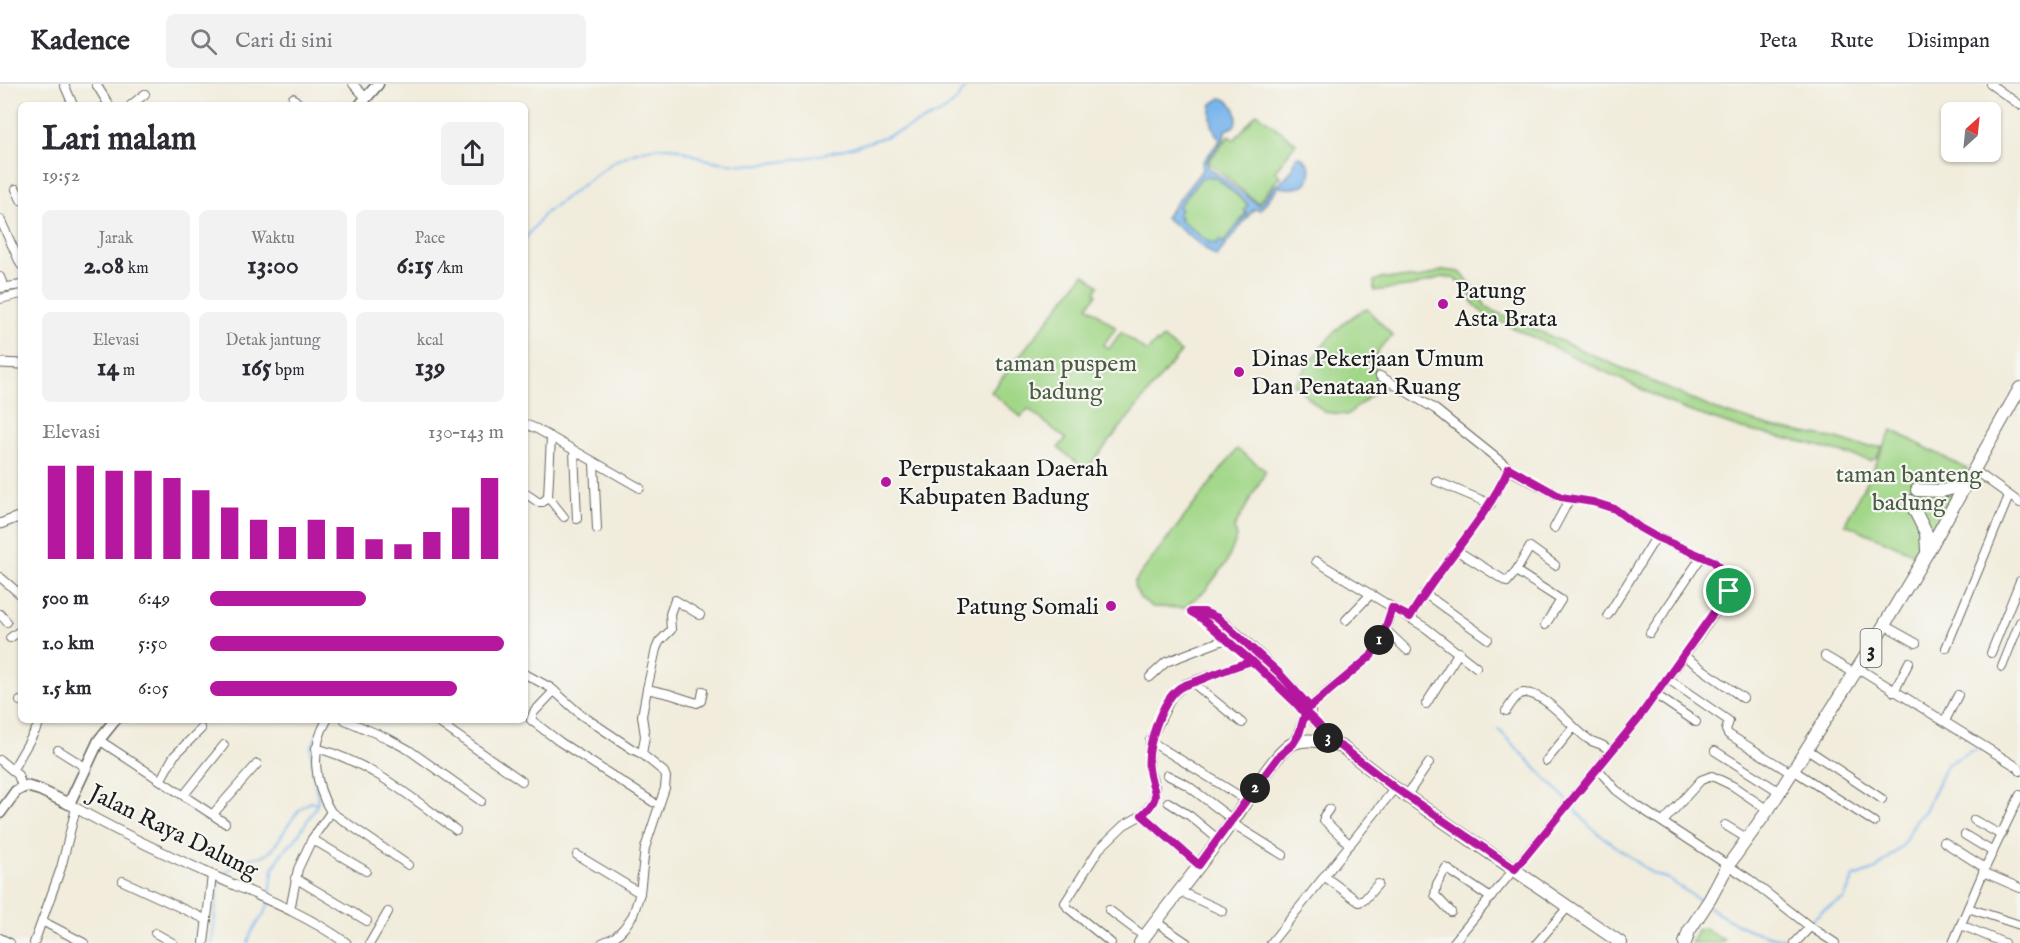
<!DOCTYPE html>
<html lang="id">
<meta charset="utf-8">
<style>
:root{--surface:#fff;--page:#f2f2f3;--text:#2b2b33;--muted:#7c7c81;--line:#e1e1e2;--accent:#b5179e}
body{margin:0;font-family:"IM FELL English",serif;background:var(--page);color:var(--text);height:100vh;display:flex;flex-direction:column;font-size:22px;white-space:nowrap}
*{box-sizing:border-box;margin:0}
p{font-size:20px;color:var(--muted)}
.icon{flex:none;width:33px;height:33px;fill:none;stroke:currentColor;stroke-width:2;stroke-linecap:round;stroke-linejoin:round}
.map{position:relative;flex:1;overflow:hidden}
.panel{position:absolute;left:18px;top:18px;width:510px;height:621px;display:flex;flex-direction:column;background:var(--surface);border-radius:9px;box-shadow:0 2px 4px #0004}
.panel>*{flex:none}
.needle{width:39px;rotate:27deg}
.controls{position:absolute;left:1941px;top:18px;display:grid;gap:12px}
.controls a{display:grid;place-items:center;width:60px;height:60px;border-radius:9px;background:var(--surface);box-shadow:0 2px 4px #0004;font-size:30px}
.pin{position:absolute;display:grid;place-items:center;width:51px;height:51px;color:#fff;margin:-26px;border:3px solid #fff;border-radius:50%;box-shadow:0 2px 6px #0007}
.km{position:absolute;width:30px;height:30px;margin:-15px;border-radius:50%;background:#222;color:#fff;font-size:16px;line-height:30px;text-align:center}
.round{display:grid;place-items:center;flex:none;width:63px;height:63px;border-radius:9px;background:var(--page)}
.headline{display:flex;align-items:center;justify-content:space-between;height:102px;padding:0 24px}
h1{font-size:33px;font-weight:700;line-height:45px}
.figures{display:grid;grid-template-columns:repeat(3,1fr);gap:9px;height:102px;padding:6px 24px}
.figures div{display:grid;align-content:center;border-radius:9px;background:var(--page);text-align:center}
.figures b{font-size:26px;font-weight:700}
.figures small{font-size:16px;font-weight:400}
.figures p{font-size:16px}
.chart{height:168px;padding:12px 24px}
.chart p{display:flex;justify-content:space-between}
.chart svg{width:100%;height:108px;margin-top:6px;stroke:var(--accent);stroke-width:6}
ul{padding:0 24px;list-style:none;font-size:20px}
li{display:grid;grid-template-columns:96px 72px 1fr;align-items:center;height:45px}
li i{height:15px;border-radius:8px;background:var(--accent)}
header{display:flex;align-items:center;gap:36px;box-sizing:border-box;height:84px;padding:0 30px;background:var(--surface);border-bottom:2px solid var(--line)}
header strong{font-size:28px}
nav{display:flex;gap:33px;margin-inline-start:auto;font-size:21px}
.search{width:420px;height:54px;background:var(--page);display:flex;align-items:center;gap:15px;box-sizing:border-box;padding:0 21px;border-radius:9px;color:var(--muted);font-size:22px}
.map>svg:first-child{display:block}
.green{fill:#a2d788;stroke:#5f7a52;stroke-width:1.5}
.water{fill:#79b6ec;stroke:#4a6984;stroke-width:1.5;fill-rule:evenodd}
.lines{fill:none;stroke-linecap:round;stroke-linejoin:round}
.stream{stroke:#79b6ec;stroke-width:2}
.minor-casing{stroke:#67655f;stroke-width:10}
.tertiary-casing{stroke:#67655f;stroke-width:11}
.secondary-casing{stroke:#67655f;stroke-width:13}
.primary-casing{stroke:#67655f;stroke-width:14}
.trunk-casing{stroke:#67655f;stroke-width:14}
.minor{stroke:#fff;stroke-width:8}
.tertiary{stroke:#fff;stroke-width:9}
.secondary{stroke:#fff;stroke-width:10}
.primary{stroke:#fff;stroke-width:12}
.trunk{stroke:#fff;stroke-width:12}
.route-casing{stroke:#fff;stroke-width:12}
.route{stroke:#b5179e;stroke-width:8}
.poi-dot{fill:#b5179e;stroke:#f6f6f2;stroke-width:2}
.labels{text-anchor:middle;stroke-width:4.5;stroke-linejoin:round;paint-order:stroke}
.shield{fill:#f6f6f2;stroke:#5d5d5c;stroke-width:1.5}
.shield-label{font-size:22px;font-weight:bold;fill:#1c1c1c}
.poi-label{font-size:24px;fill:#1c1c1c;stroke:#f6f6f2;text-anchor:start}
.park-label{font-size:24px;fill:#4b5d42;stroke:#f6f6f2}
.street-label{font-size:24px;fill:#1c1c1c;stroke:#f6f6f2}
</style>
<header>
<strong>Kadence</strong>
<div class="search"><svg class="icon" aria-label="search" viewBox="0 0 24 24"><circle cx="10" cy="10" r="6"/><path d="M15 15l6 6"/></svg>Cari di sini</div>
<nav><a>Peta</a><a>Rute</a><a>Disimpan</a></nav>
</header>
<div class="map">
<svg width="2020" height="859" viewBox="0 0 2020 859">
<rect width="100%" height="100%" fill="#f6f6f2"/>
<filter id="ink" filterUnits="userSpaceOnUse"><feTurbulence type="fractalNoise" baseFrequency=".0167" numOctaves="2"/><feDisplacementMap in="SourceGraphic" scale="12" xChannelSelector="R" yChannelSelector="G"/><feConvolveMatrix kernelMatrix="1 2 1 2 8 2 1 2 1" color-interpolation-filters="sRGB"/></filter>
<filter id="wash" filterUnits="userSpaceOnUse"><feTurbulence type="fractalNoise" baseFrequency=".008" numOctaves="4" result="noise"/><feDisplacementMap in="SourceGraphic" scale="24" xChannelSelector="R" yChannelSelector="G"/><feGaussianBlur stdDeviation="1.35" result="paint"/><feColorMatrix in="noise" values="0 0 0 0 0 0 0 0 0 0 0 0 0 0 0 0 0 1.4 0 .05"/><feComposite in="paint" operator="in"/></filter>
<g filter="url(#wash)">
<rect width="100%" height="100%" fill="#f1ecdb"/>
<g class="green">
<path d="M1257,29L1296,59L1275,87L1280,92L1258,119L1208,78L1229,52L1234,56Z"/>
<path d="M1208,91L1214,92L1248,121C1247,130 1229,156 1220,160C1216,161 1215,161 1210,160L1180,135L1177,130L1181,126L1178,123L1202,93Z"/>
<path d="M1444,186L1460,188L1471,200L1487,224L1716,326L1772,343L1837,355L1856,361L1882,363L1877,373L1871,377L1807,359L1742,345L1683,325L1484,230L1473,219L1467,204L1453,194L1442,193L1414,202L1374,207V197L1382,194H1419Z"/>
<path d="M1084,190L1099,202L1095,208L1097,210L1088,222L1116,244L1103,261L1109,265L1121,248L1147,268L1156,258L1158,260L1163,254L1181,268L1086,386L1058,364L1066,355L1028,325L1021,333L991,308Z"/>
<path d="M1367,225L1393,252C1368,271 1374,278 1378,306L1347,331L1324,328L1294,300C1315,274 1335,237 1367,225Z"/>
<path d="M1892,346L1967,385L1917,471L1845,440Z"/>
<path d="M1237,365L1266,387L1234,444L1237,453L1227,478L1205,507L1183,524L1153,523L1140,514L1134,502L1135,497Z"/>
<path d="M1704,844L1724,856L1722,859H1691L1697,846Z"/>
</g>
<path class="water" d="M1221,14C1231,15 1242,31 1234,42C1231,44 1228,45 1225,47L1224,55L1206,78L1209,81L1208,83L1259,121L1275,101L1280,99L1292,86L1296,73L1299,72C1317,81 1313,103 1293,104C1288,105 1282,103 1278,103L1260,126L1254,125L1216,173L1165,133L1203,85L1202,79L1221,55C1212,49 1209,32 1212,20ZM1208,91L1212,94L1214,92L1244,116L1248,121L1244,126L1247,129L1223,159L1219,156L1216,161L1212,158L1210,159L1180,136L1181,133L1178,130L1181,126L1178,123L1202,93L1205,95Z"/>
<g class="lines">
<g class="stream">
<path d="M525,155L544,130L613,78C630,69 651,62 670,63C682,65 694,72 705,75C715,78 727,79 737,80C790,83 875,60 923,37C931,33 941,30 948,24C957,18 962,9 968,0"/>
<path d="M1498,645L1567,716"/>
<path d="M314,692L311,665L319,646"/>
<path d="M1571,720L1591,744L1652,789L1668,795L1702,818"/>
<path d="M221,793C229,784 241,778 253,774C258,772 266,772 270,768C282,755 295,722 312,718L317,721"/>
<path d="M270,812L273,785L282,769L295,756L317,721L318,715L315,698"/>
<path d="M1709,823C1728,838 1772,859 1796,854"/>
<path d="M1810,838L1823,826L1844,815L1854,793L1876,785L1902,762L1916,736L1925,727L1946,681L1969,668L1983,664"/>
<path d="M212,859L218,798"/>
<path d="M248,859C251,842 266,833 269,818"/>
</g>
</g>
</g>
<g filter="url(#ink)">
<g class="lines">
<defs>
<g id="minor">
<path d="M64,0L73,21"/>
<path d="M96,0L109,21"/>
<path d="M353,0L366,14"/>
<path d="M1990,0L2020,21"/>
<path d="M293,14L300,21"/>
<path d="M131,21L145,10"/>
<path d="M16,105L21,116"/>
<path d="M0,135L21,181"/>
<path d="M0,193L4,203"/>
<path d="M0,204L21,201"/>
<path d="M0,215L21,210"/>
<path d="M1380,292L1435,325L1515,389L1561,413L1593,418L1615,425L1640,444L1656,453L1713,477L1727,490L1730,497L1728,511L1638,635L1454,858"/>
<path d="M525,340L537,345L640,404"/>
<path d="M574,367L577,435"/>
<path d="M594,379L597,445"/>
<path d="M1974,386L2020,419"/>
<path d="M1436,397L1491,420"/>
<path d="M525,409L538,418H543L548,413L551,353"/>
<path d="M548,413L564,433"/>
<path d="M1554,444L1569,416"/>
<path d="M1456,466L1507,498L1516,487L1561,516L1545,541"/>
<path d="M1316,477L1426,544L1476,583"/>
<path d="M1516,487L1530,463L1555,481"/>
<path d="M0,493L21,511"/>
<path d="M1424,509L1488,555"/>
<path d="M1191,528L1204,534L1252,577L1295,618L1305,630L1319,641L1331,659"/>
<path d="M1196,528C1203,528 1211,530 1218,534C1234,544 1306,612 1311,628"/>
<path d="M0,530L7,538"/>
<path d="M1608,531L1656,453"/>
<path d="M1410,533C1440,481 1484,439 1509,384"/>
<path d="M1346,536L1371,510"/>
<path d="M1884,541L1916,559"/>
<path d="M1385,545L1407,566"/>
<path d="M1650,549L1702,472"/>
<path d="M10,554L21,546"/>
<path d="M1946,564L2009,412"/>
<path d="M1991,569L2020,497"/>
<path d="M1684,572L1743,614"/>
<path d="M1825,572L1854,589"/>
<path d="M2002,583L2020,538"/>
<path d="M1858,584L2019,684L2020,687"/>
<path d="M525,590L551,604L580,630L632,665L642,670L664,688L666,693L665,704L645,764L640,809L633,831L624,844L615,853L602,859"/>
<path d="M1150,593L1166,578L1226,555"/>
<path d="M1668,595L1729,637L1726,646L1728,650L1791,689"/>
<path d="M1193,599L1242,639"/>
<path d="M647,605L656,565L659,558L671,546L670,530L675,516L700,531"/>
<path d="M554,607L534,628L531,636L560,658L653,718"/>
<path d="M1894,608L1909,578"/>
<path d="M1656,611L1696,638"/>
<path d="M20,617H21"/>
<path d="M1426,620L1459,568"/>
<path d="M1506,627C1511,621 1516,608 1525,609C1546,609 1571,643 1588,655C1597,661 1602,658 1611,668"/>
<path d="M327,636C310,664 314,701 331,728L408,781"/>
<path d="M345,636L389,655L409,666L481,717"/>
<path d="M435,636L522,697"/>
<path d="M1945,637L1958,611"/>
<path d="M99,656L225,739"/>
<path d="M1150,657L1246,716"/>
<path d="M1293,659C1300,648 1302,634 1309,623L1371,572L1385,545L1392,524"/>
<path d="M316,664C370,678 412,714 456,746"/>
<path d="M1807,665L1882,715"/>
<path d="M58,666L85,683"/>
<path d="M1715,667L1780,708"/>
<path d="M642,670L645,652L642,632L647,605L669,610L697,619L701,617L703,607"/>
<path d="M0,676L18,691L22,703"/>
<path d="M1546,677L1573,644"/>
<path d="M13,685L38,642L39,636"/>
<path d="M1598,685L1616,706L1639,723L1749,795L1809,842L1835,859"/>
<path d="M1793,686L1874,738"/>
<path d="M1167,691L1187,701L1233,736"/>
<path d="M161,695L174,672L201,645"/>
<path d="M184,711L224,661"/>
<path d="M1407,711L1429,679"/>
<path d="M1168,718L1190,732L1219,756"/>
<path d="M1329,725L1324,732V736L1350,761"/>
<path d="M213,730L257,680"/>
<path d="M1142,731L1199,781"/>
<path d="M1974,736L2001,751"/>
<path d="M1663,738L1701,696L1712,692L1733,702L1768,726"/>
<path d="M1232,739L1283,771"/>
<path d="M1725,741L1748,755"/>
<path d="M1965,751L1993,768"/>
<path d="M312,755L366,787"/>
<path d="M1944,758L1985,784"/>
<path d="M577,771L640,809"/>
<path d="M1983,788L2020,804"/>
<path d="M1324,792L1359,818L1364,816L1378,800"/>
<path d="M295,794L367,837"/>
<path d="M123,797L207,836"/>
<path d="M1179,807L1223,827"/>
<path d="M1968,824L2020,841"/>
<path d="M290,826L298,785L312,755L331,728"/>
<path d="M1109,826L1145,853"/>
<path d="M1451,828L1435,811L1437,800L1446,784L1491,814"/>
<path d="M42,837L84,859"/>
<path d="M1156,838L1187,859"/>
<path d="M1961,841L2004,859"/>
<path d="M155,849L173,859"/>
<path d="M0,854L10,859"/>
<path d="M34,859L61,784L76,724"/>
<path d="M204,859L212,791"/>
<path d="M370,859L388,828"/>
<path d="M1111,859L1068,824L1065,819L1099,765L1124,741L1142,731L1154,716L1155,703L1149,686L1150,657L1172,612L1185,600L1252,577"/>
<path d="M1271,859L1395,704"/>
<path d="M1537,859L1568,823"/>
<path d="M1795,859L1810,843"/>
<path d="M1953,859L1985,784L2020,711"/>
</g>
<g id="tertiary">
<path d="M0,279L21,280"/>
<path d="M0,440L21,432"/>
<path d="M69,720C115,747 165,770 214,792C259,812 306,830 346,859"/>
</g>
<g id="secondary">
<path d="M360,21L378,0"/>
<path d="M0,729L16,707L26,702L40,706L69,720L99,656L115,636"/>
</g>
<path id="primary" d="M1140,859C1169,819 1201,781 1230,741C1244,723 1273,670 1292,660C1305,653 1329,658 1342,663L1395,704L1621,859"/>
<g id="trunk">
<path d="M1917,406L1942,407L1965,401"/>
<path d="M1910,417L1926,449L1927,467"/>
<path d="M1685,859L1689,847L1710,815L1727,783L1768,726L1868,568L1926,471L2020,304"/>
</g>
</defs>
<use href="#minor" class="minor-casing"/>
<use href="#tertiary" class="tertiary-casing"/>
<use href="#secondary" class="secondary-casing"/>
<use href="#primary" class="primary-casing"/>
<use href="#trunk" class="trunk-casing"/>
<use href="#minor" class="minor"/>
<use href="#tertiary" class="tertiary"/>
<use href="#secondary" class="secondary"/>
<use href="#primary" class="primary"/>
<use href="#trunk" class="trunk"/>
</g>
</g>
<g class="lines" filter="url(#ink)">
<defs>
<path id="route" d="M1729,507L1730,497L1727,490L1713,477L1656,453L1640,444L1615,425L1593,418L1561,413L1509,384C1484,439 1440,481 1410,533L1392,524L1385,545L1371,572L1310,623L1278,588L1218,534L1204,528H1191C1205,535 1215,546 1227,556C1254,580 1283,602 1305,630L1299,650L1293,660L1279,672L1267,688L1199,781L1142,731C1165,709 1151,708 1149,685C1146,663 1161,619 1178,605C1184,600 1193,599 1200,596C1217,589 1235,582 1252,577C1273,597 1294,618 1315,637C1326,647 1326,657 1342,663L1395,704L1515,785L1638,635L1729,507"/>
</defs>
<use href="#route" class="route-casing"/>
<use href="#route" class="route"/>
</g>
<g class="poi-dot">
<circle cx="1443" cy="220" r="6"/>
<circle cx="1239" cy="288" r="6"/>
<circle cx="886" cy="398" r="6"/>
<circle cx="1111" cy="522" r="6"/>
</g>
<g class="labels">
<rect class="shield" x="1860.5" y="545" width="21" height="38" rx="4.5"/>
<g class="shield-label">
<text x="1871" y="572">3</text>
</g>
<g class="poi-label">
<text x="1455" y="214">Patung<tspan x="1455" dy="28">Asta Brata</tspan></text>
<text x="1251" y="282">Dinas Pekerjaan Umum<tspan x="1251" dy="28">Dan Penataan Ruang</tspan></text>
<text x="898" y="392">Perpustakaan Daerah<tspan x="898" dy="28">Kabupaten Badung</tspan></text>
<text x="1099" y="530" text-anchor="end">Patung Somali</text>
</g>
<g class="park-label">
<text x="1066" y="287">taman puspem<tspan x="1066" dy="28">badung</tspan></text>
<text x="1909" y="398">taman banteng<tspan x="1909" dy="28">badung</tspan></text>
</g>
<g class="street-label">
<text transform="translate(174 747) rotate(26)" y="8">Jalan Raya Dalung</text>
</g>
</g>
</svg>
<div class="controls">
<a><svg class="needle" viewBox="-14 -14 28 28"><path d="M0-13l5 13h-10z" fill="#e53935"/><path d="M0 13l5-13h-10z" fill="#7c7c81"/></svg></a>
</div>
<div class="pin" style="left:1729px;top:507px;background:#1e9e55"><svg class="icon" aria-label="arrive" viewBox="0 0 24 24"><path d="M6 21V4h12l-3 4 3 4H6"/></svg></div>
<b class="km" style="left:1379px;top:556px">1</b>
<b class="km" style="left:1255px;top:704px">2</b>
<b class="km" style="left:1328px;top:654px">3</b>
<section class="panel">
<div class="headline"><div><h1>Lari malam</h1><p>19:52</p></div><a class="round"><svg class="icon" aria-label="share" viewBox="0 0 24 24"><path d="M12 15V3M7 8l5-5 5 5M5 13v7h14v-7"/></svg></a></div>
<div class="figures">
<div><p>Jarak</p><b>2.08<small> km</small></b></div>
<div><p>Waktu</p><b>13:00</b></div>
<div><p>Pace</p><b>6:15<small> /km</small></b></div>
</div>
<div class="figures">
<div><p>Elevasi</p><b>14<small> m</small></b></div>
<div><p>Detak jantung</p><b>165<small> bpm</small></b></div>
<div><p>kcal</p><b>139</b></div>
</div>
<div class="chart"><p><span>Elevasi</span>130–143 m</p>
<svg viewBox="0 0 160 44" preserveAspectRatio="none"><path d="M5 44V6M15 44V6M25 44V8M35 44V8M45 44V11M55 44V16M65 44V23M75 44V28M85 44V31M95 44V28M105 44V31M115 44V36M125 44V38M135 44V33M145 44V23M155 44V11"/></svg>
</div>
<ul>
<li><b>500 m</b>6:49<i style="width:53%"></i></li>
<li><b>1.0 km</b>5:50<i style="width:100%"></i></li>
<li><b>1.5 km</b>6:05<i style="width:84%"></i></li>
</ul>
</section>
</div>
